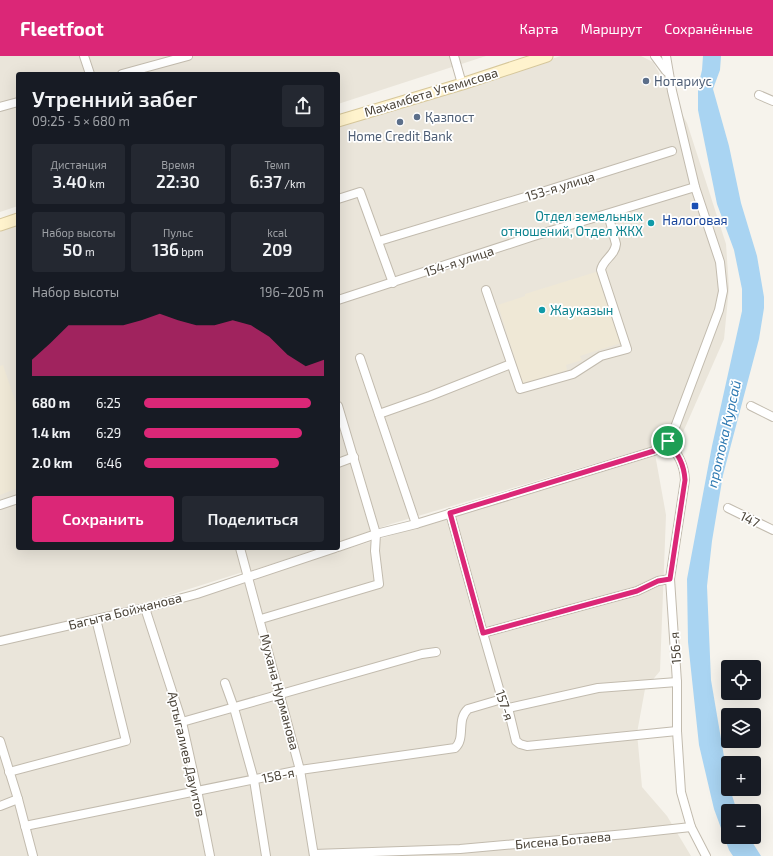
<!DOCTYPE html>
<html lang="ru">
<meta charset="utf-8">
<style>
:root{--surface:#171b24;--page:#242831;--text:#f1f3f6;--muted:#9ea1a6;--accent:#db2777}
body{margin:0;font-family:"Exo 2",sans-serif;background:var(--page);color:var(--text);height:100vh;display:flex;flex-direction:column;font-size:15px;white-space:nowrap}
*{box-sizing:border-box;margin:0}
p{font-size:13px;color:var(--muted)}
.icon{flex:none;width:22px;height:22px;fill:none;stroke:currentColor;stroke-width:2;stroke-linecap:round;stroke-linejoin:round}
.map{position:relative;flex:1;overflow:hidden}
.details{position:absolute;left:16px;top:16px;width:324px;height:478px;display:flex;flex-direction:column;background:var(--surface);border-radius:4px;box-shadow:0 4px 16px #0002}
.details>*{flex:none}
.tools{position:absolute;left:721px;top:604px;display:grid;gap:8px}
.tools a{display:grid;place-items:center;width:40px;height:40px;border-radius:4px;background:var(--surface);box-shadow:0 4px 16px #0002;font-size:20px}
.pin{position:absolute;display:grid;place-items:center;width:34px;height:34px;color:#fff;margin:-17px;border:2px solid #fff;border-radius:50%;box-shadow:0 1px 4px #0007}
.round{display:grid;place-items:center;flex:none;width:42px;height:42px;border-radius:4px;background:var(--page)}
.summary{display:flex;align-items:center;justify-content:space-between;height:68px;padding:0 16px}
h1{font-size:22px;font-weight:600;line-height:30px}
.figures{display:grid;grid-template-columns:repeat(3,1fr);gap:6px;height:68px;padding:4px 16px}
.figures div{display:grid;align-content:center;border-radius:4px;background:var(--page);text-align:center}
.figures b{font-size:17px;font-weight:600}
.figures small{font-size:11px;font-weight:400}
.figures p{font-size:11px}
.chart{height:112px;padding:8px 16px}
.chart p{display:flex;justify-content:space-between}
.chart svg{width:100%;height:72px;margin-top:4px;fill:var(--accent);opacity:.7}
.button{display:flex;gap:8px;margin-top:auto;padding:8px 16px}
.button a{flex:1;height:46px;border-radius:4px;background:var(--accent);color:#fff;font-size:16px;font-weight:600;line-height:46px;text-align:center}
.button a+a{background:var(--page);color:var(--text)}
ul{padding:0 16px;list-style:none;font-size:13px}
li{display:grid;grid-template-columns:64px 48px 1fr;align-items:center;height:30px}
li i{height:10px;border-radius:5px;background:var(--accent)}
header{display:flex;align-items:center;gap:24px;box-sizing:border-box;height:56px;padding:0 20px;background:var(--accent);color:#fff}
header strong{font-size:19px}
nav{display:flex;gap:22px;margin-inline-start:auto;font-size:14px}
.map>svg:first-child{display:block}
.residential{fill:#eae5da}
.education{fill:#efe8d6}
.water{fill:#a9d4f2}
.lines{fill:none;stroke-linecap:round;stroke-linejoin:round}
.street-casing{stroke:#c2bbae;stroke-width:10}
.secondary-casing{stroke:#d6c79b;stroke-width:13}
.street{stroke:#fff;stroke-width:8}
.secondary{stroke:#fff3cd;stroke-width:11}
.route-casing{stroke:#fff;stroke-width:8}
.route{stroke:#db2777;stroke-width:5}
.service-dot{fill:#5c6f8a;stroke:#fff;stroke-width:1.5}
.transit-dot{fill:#1a4fb4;stroke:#fff;stroke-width:1.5}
.culture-dot{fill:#0f9aa8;stroke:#fff;stroke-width:1.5}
.labels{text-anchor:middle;stroke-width:3.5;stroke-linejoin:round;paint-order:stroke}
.service-label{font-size:13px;fill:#4e5e75;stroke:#fff;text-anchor:start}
.street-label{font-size:13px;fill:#4b4439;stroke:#fff}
.culture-label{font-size:13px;fill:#0d838f;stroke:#fff;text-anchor:end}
.transit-label{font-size:13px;fill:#164399;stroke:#fff}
.water-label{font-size:14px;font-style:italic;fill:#2e7ab2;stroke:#fff}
</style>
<header>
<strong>Fleetfoot</strong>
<nav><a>Карта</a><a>Маршрут</a><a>Сохранённые</a></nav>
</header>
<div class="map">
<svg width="773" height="800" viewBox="0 0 773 800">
<rect width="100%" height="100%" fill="#f6f3ec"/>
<g class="residential">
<path d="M0,0H486L338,48V18H18V150L0,156Z"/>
<path d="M561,0H641L653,6L687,67L726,188L729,232L724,283L680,383L634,396L391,468L338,486V68Z"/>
<path d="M18,167V492H235L243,516L151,545L0,580V173Z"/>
<path d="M655,398L666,459L660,615L645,633L637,677L642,731L667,760L691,800H0V587L149,554Z"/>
<path d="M244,492H320L251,515Z"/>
</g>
<g class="education">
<path d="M599,215L621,287L580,300L582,304L566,309L567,314L523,328L498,249L525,240V238Z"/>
<path d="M3,309L18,353V432L0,439V310Z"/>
</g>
<path class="water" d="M703,0H721L720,14L713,33L729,90L741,147L757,200L764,241V252L759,283L723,419L712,485L707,530L711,624L728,724V733H730L737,755H728V781H749L761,800H733L729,794L714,753L699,689L688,586L687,523L712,390L742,255V233L734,194L717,148L698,54V31L702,14Z"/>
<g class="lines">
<defs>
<g id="street">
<path d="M84,0L90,18"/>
<path d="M454,0L462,28"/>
<path d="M655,0L666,15"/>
<path d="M122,18L188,0"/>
<path d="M759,39L773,45"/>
<path d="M0,51L18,46"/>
<path d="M338,143L360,136L393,227"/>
<path d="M379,185L545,135L672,95"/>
<path d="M486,234L520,333L573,318L601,300L627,293L601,214C603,203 615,200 616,188L608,158"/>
<path d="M338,244L534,180L695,131"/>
<path d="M360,302L416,468"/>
<path d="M751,350L773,361"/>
<path d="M379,358L430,340L511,308"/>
<path d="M668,385C678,399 684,407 685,424L670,523L677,626V675L681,736L691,771L706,800"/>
<path d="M338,407L354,401"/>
<path d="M0,449L18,443"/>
<path d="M728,452L773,474"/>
<path d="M450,457L483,577L502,643L508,652L516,685L520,688L527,690L677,675"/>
<path d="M338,491L376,478L416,468L654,395L668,385L674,374L719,254L723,235L720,206L695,131L672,35L666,0"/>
<path d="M240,492L300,714L314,800"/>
<path d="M145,552L182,666L197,734L210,800"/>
<path d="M261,563L379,528L375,495L376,478L338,350"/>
<path d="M483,577L637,535L658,525L670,523"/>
<path d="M0,585L145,552L197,538L335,492"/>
<path d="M225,627L234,652L254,724L266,800"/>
<path d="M508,652L598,632L677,626"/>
<path d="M182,666L422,598L436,596"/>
<path d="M0,685L18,743L33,800"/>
<path d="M9,716L126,685L96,563"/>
<path d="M0,750L18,743"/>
<path d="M25,770L300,714L455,692C466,682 456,664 468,653L502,643"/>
<path d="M314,798L460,793L626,778L691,771"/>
</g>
<g id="secondary">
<path d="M338,65L462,28L547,0"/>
<path d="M0,169L18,163"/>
</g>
</defs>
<use href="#street" class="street-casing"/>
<use href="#secondary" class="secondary-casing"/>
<use href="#street" class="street"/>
<use href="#secondary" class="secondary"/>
</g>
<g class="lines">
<defs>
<path id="route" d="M668,385C678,399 684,407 685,424L670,523L658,525L637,535L483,577L450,457L654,395Z"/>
</defs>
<use href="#route" class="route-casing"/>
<use href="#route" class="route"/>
</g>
<g class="service-dot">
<circle cx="646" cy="25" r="4"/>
<circle cx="417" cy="61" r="4"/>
<circle cx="400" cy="66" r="4"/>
</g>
<rect class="transit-dot" x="691" y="146" width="8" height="8" rx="2"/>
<g class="culture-dot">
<circle cx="651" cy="167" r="4"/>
<circle cx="542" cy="254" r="4"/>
</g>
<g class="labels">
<g class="service-label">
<text x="654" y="30">Нотариус</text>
<text x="425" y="66">Қазпост</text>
<text x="400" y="85" text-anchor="middle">Home Credit Bank</text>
</g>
<g class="street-label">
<text transform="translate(431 36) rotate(-17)" y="5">Махамбета Утемисова</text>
<text transform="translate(560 130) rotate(-17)" y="5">153-я улица</text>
<text transform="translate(459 205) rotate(-18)" y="5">154-я улица</text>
<text transform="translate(750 463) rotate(26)" y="5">147</text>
<text transform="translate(125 555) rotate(-14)" y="5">Багыта Бойжанова</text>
<text transform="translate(675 592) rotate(-94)" y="5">156-я</text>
<text transform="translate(280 636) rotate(75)" y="5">Мухана Нурманова</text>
<text transform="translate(505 649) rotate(71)" y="5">157-я</text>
<text transform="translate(187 698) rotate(77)" y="5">Артыгалиев Дауитов</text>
<text transform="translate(278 719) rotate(-12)" y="5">158-я</text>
<text transform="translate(563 784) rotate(-5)" y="5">Бисена Ботаева</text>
</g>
<g class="culture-label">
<text x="643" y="165">Отдел земельных<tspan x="643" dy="15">отношений, Отдел ЖКХ</tspan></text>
<text x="550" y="259" text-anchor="start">Жауказын</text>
</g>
<g class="transit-label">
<text x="695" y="169">Налоговая</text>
</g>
<g class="water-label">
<text transform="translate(724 378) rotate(-77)" y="5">протока Курсай</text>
</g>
</g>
</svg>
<div class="tools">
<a><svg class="icon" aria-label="locate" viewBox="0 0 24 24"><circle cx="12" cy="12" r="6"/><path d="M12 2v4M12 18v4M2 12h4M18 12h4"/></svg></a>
<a><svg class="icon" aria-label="layers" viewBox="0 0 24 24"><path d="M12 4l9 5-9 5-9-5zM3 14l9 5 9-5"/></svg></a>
<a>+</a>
<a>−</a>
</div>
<div class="pin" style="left:668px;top:385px;background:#1e9e55"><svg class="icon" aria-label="arrive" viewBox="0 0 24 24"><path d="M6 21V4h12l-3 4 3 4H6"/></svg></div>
<section class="details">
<div class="summary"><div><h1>Утренний забег</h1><p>09:25 · 5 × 680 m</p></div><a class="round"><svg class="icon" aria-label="share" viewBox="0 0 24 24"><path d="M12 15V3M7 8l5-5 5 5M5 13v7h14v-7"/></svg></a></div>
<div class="figures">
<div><p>Дистанция</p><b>3.40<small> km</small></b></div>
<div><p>Время</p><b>22:30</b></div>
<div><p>Темп</p><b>6:37<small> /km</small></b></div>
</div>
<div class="figures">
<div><p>Набор высоты</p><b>50<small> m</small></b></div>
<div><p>Пульс</p><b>136<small> bpm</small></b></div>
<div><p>kcal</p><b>209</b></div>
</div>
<div class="chart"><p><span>Набор высоты</span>196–205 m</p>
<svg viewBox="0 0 160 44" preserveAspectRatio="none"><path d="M0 44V34L10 24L20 13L30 13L40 13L50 13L60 10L70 6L80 10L90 13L100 13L110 10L120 13L130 20L140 31L150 38L160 34V44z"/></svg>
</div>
<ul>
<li><b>680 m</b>6:25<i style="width:93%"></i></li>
<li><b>1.4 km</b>6:29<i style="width:88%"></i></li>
<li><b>2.0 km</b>6:46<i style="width:75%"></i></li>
</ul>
<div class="button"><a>Сохранить</a><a>Поделиться</a></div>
</section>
</div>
